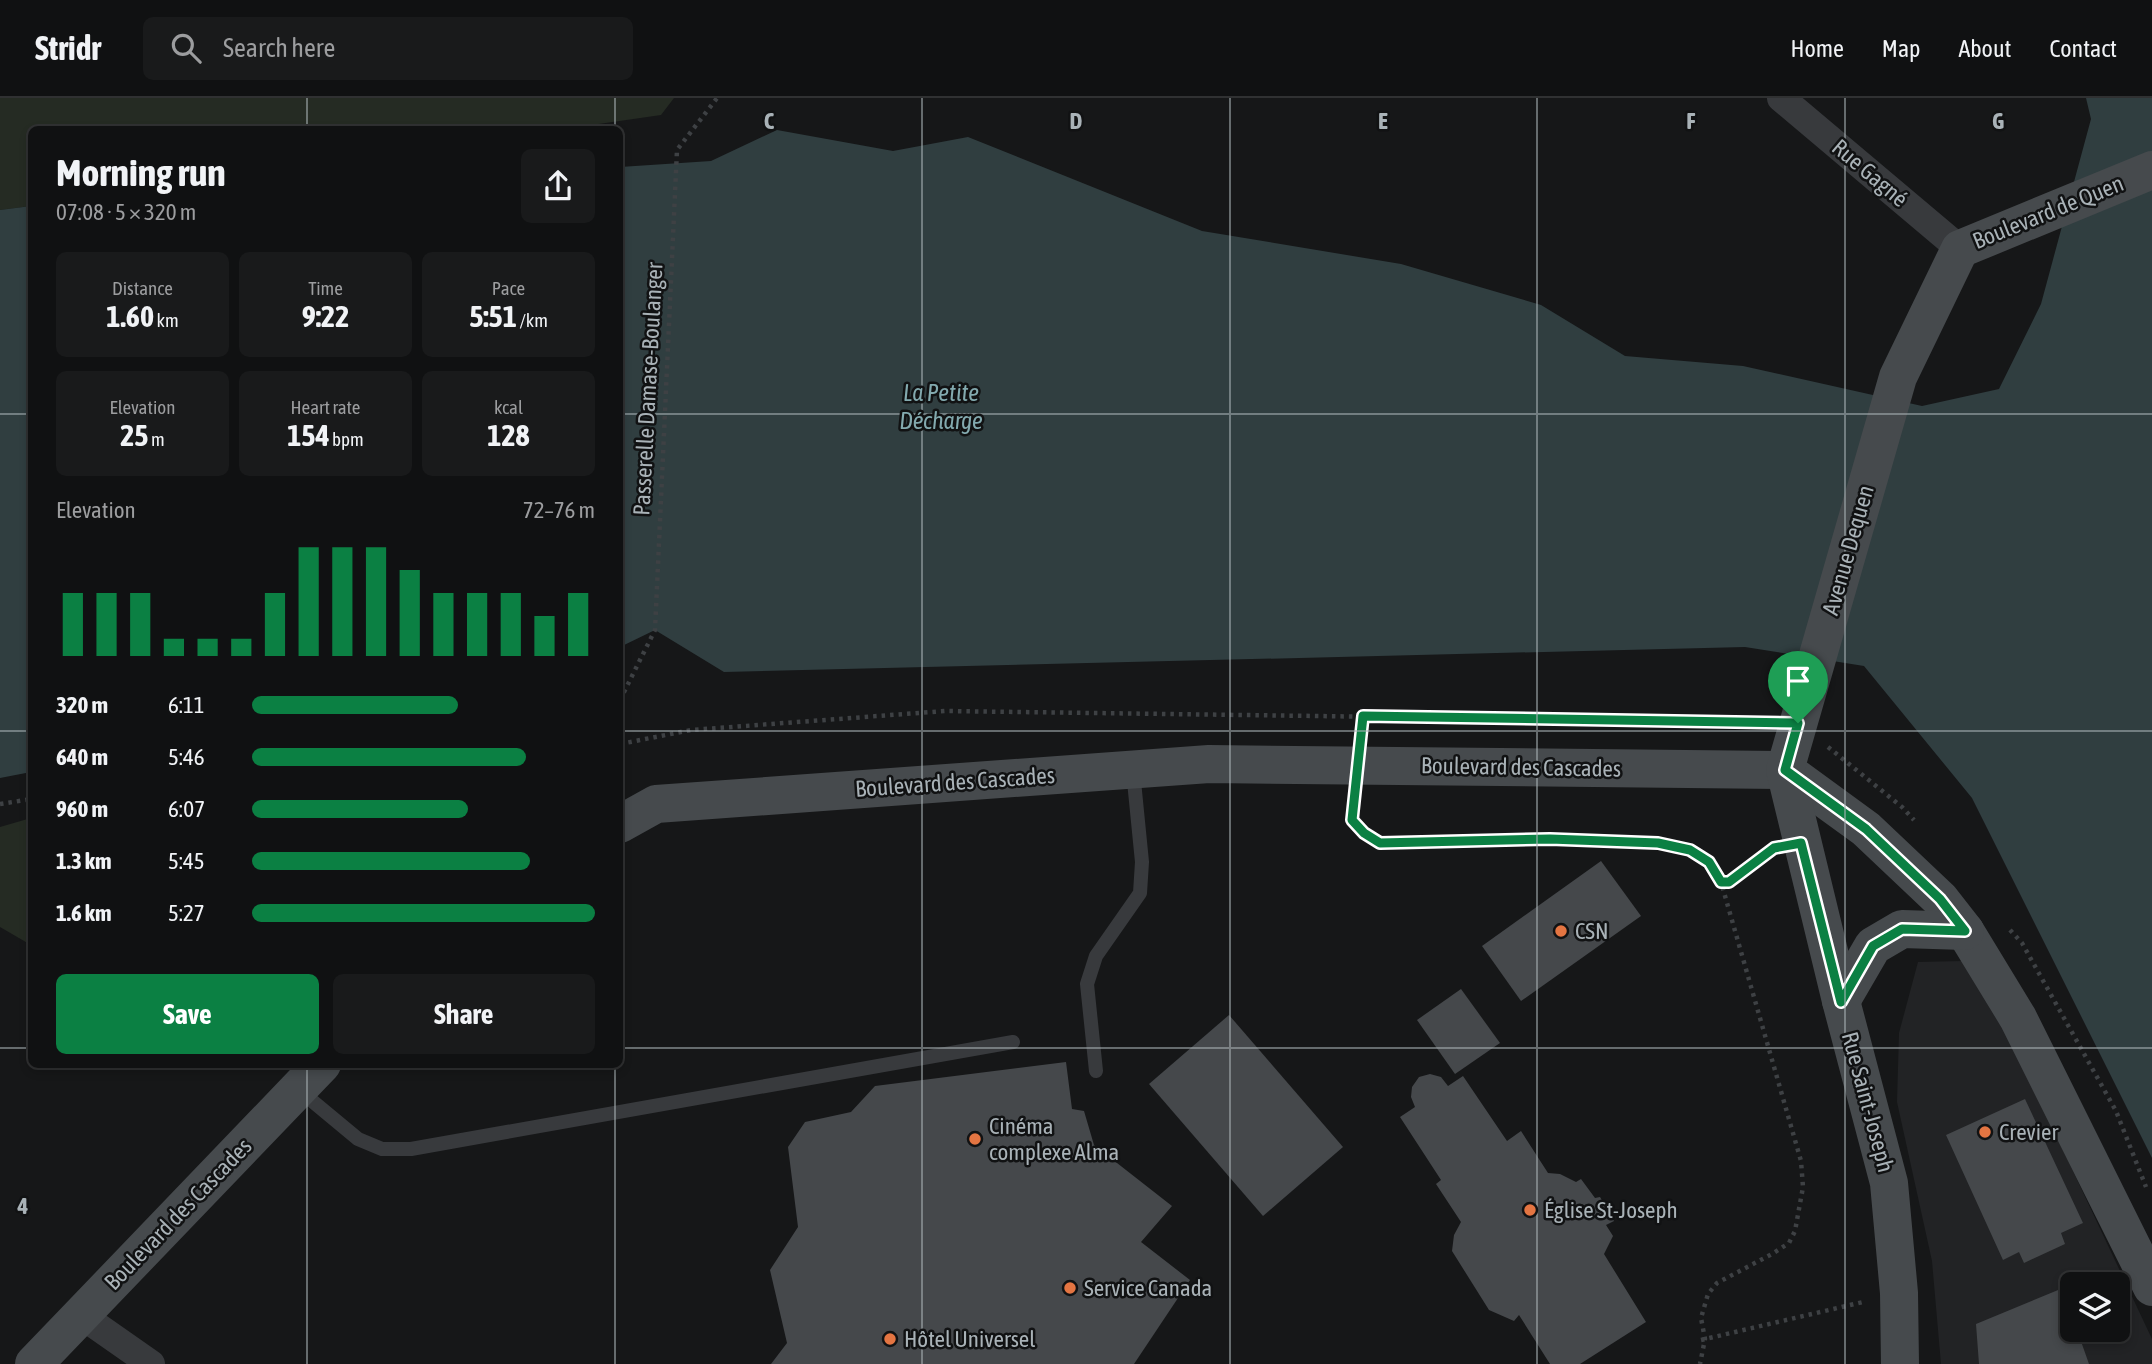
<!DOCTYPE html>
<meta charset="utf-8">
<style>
:root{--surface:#101112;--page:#191a1b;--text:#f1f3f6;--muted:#9c9d9f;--line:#303132;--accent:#0b8043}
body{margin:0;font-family:"Asap Condensed",sans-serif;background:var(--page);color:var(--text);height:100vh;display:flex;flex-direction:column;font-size:26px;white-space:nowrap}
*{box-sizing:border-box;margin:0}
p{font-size:23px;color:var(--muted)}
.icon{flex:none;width:38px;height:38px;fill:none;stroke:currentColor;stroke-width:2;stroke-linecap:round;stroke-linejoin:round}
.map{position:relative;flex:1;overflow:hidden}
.sheet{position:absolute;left:28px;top:28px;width:595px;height:942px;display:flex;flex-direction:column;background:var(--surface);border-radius:10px;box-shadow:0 4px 10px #0003,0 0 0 2px var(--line)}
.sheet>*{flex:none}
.controls{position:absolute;left:2060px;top:1174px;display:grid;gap:14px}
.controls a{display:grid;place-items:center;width:70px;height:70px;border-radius:10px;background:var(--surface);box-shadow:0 4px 10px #0003,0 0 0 2px var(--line);font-size:35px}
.pin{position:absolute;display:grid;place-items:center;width:60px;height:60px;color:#fff;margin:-72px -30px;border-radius:50% 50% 50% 0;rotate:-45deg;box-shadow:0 0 7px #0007}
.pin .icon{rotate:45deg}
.round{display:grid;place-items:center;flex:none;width:74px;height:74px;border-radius:10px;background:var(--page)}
.overview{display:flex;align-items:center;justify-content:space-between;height:119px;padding:0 28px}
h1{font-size:38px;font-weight:700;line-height:52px}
.figures{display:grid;grid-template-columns:repeat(3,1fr);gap:10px;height:119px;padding:7px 28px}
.figures div{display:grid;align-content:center;border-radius:10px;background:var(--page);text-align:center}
.figures b{font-size:30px;font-weight:700}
.figures small{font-size:19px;font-weight:400}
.figures p{font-size:19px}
.chart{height:196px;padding:14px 28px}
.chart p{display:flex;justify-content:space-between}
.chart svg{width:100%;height:126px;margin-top:7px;stroke:var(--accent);stroke-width:6}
.cta{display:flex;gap:14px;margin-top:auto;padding:14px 28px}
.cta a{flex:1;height:80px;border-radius:10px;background:var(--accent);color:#fff;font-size:28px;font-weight:700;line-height:80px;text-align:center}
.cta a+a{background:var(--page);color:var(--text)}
ul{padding:0 28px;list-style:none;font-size:23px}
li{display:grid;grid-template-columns:112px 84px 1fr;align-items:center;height:52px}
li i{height:18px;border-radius:9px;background:var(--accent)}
header{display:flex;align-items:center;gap:42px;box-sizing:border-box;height:98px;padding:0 35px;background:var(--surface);border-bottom:2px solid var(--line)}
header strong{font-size:33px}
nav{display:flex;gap:38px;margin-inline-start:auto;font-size:24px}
.search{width:490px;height:63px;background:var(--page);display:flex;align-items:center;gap:18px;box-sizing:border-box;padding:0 24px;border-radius:10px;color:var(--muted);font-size:26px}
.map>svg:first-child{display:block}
.built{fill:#222325;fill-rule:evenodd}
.green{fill:#252b23}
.water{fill:#303e40}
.building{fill:#45484b}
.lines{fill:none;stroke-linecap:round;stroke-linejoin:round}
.path{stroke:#3e4144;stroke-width:4.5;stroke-dasharray:3.5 5;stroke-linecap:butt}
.lane{stroke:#383a3d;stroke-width:14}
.street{stroke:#383a3d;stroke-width:28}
.secondary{stroke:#464a4d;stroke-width:38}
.route-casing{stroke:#fff;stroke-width:14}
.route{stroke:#0b8043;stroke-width:9}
.grid{fill:none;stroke:#a9b2b7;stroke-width:2;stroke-opacity:0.55}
.poi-dot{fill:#e47542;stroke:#111213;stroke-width:2.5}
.labels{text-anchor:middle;stroke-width:5;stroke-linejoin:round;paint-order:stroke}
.street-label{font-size:23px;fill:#a9b2b7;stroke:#111213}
.poi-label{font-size:23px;fill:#a9b2b7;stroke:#111213;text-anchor:start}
.water-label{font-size:24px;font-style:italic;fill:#83aaaf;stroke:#111213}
.grid-label{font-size:23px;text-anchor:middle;font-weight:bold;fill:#a9b2b7;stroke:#111213;stroke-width:5;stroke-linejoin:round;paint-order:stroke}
</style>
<header>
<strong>Stridr</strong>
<div class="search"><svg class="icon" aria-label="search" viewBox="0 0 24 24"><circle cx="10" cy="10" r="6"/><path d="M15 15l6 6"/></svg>Search here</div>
<nav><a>Home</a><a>Map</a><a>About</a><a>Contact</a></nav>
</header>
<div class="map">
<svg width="2152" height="1266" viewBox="0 0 2152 1266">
<rect width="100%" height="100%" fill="#161718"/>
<path class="built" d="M1963,863L1991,899L2152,1241V1266H1941L1932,1163L1897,1004L1899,935L1918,864ZM2072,1186H2118V1232H2072Z"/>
<g class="green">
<path d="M0,0H674L661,17L557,32H32L31,108L0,112Z"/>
<path d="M31,720H32L31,847L0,829V729Z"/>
</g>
<g class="water">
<path d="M2086,0H2152V1060L1972,700L1864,568L1745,549L724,574L655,532L620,549V69L711,63L777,32L893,53L968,39L1202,133L1401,166L1541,207L1625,258L1743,268L1922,308L1999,291L2041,206L2091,21Z"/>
<path d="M31,108V674L0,680V112Z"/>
</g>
<g class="building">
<path d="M1601,763L1641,818L1521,903L1482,848Z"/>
<path d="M1461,891L1500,945L1455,976L1417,922Z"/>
<path d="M1229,917L1343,1049L1263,1118L1149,986Z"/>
<path d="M1066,964L1072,1011L1084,1013L1094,1047L1172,1108L1141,1144L1190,1182L1134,1266H771L787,1245L770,1172L798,1129L788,1049L805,1024L851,1014L875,988Z"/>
<path d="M1430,976L1441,979L1448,988L1463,978L1507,1043L1521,1033L1548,1075L1560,1076L1576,1084L1581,1081L1595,1100L1600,1099L1614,1123L1606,1127L1613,1138L1604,1156L1646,1224L1580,1266H1550L1519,1217L1514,1223L1489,1212L1452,1153L1454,1137L1461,1124L1436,1086L1441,1082L1400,1019L1415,1009L1411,999L1412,989L1419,979Z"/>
<path d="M2025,1001L2083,1125L2061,1135L2065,1146L2024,1165L2019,1154L2003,1162L1946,1037Z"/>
<path d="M2063,1190L2072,1216V1232H2077L2089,1266H1979L1976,1226Z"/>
</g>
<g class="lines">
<g class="path">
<path d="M620,602L655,532L677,52L717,0"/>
<path d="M620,646L691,632L945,613L1761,624"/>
<path d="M1828,649L1902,709L1914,722"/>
<path d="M1354,704L1352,722L1364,735L1380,745L1550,741L1658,745L1690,752L1709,764L1721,784L1801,1063L1803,1089L1795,1133L1789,1145L1772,1156L1717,1185L1708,1196L1701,1220L1705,1241L1700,1266"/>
<path d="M0,706L32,701"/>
<path d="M1721,784H1729L1769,753"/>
<path d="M2010,832L2022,845L2116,1013L2146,1089"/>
<path d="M1701,1242L1863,1204"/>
</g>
<g class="lane">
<path d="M1096,973L1087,886L1096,858L1140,795L1142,764L1133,673"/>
<path d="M299,992L358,1041L382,1051H411L1013,944"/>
</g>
<g class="street">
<path d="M1781,0L1960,151"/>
<path d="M81,1217L151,1266"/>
</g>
<g class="secondary">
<path d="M620,726L656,706L1209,666L1785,672L1866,731L1940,801L1965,833L2018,920L2152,1189"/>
<path d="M1841,903L1873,848L1902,831L1965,833"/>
<path d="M34,1266L322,966"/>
<path d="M1900,1266L1899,1195L1889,1085L1841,903L1785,672L1898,279L1960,151L2152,72"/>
</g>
</g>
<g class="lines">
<defs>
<path id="route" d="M1363,618L1798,625L1785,672L1866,731L1940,801L1965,833L1902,831L1873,848L1841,904L1801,745L1774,750L1729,784H1721L1709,764L1690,752L1658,745L1550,741L1380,745L1364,735L1352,722Z"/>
</defs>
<use href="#route" class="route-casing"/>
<use href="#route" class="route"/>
</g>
<path class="grid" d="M307,0V32M615,0V32M922,0V1266M1230,0V1266M1537,0V1266M1845,0V1266M0,316H32M620,316H2152M0,633H32M620,633H2152M0,950H32M620,950H2152M307,966V1266M615,966V1266"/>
<g class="poi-dot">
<circle cx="1561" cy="833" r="7"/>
<circle cx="1985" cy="1034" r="7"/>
<circle cx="975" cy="1041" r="7"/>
<circle cx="1530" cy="1112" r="7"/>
<circle cx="1070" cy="1190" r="7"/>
<circle cx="890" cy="1241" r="7"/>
</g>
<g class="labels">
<g class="street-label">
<text transform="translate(1870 75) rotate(40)" y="8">Rue Gagné</text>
<text transform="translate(2048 114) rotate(-22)" y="8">Boulevard de Quen</text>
<text transform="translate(648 291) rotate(-87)" y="8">Passerelle Damase-Boulanger</text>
<text transform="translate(1848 452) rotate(-74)" y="8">Avenue Dequen</text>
<text transform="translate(1521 669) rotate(1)" y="8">Boulevard des Cascades</text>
<text transform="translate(955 684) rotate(-4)" y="8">Boulevard des Cascades</text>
<text transform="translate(1868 1004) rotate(75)" y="8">Rue Saint-Joseph</text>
<text transform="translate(178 1116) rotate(-46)" y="8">Boulevard des Cascades</text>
</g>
<g class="poi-label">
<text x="1575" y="841">CSN</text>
<text x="989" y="1036">Cinéma<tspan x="989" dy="26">complexe Alma</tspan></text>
<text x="1999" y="1042">Crevier</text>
<text x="1544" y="1120">Église St-Joseph</text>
<text x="1084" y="1198">Service Canada</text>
<text x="904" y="1249">Hôtel Universel</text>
</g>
<g class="water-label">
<text x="941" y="303">La Petite<tspan x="941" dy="28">Décharge</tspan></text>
</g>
</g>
<g class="grid-label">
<text x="769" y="31">C</text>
<text x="1076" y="31">D</text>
<text x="1383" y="31">E</text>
<text x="1691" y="31">F</text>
<text x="1998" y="31">G</text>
<text x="23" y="1116">4</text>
</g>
</svg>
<div class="controls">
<a><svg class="icon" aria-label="layers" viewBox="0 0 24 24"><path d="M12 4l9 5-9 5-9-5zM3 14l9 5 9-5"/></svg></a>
</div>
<div class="pin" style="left:1798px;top:625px;background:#1e9e55"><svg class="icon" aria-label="arrive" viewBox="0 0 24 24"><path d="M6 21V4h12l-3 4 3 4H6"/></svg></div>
<section class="sheet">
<div class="overview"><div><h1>Morning run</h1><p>07:08 · 5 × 320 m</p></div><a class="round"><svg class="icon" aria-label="share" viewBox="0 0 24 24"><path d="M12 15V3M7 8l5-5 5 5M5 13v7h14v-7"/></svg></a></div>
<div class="figures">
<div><p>Distance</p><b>1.60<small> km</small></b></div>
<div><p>Time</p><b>9:22</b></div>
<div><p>Pace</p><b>5:51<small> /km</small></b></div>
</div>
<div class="figures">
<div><p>Elevation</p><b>25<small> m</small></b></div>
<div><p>Heart rate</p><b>154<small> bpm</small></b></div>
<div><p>kcal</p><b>128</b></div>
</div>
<div class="chart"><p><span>Elevation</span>72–76 m</p>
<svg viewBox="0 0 160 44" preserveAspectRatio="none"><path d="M5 44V22M15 44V22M25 44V22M35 44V38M45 44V38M55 44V38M65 44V22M75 44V6M85 44V6M95 44V6M105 44V14M115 44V22M125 44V22M135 44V22M145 44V30M155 44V22"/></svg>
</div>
<ul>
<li><b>320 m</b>6:11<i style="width:60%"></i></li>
<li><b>640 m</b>5:46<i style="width:80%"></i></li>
<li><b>960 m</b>6:07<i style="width:63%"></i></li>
<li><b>1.3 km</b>5:45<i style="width:81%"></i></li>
<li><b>1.6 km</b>5:27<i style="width:100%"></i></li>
</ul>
<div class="cta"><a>Save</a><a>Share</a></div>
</section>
</div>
